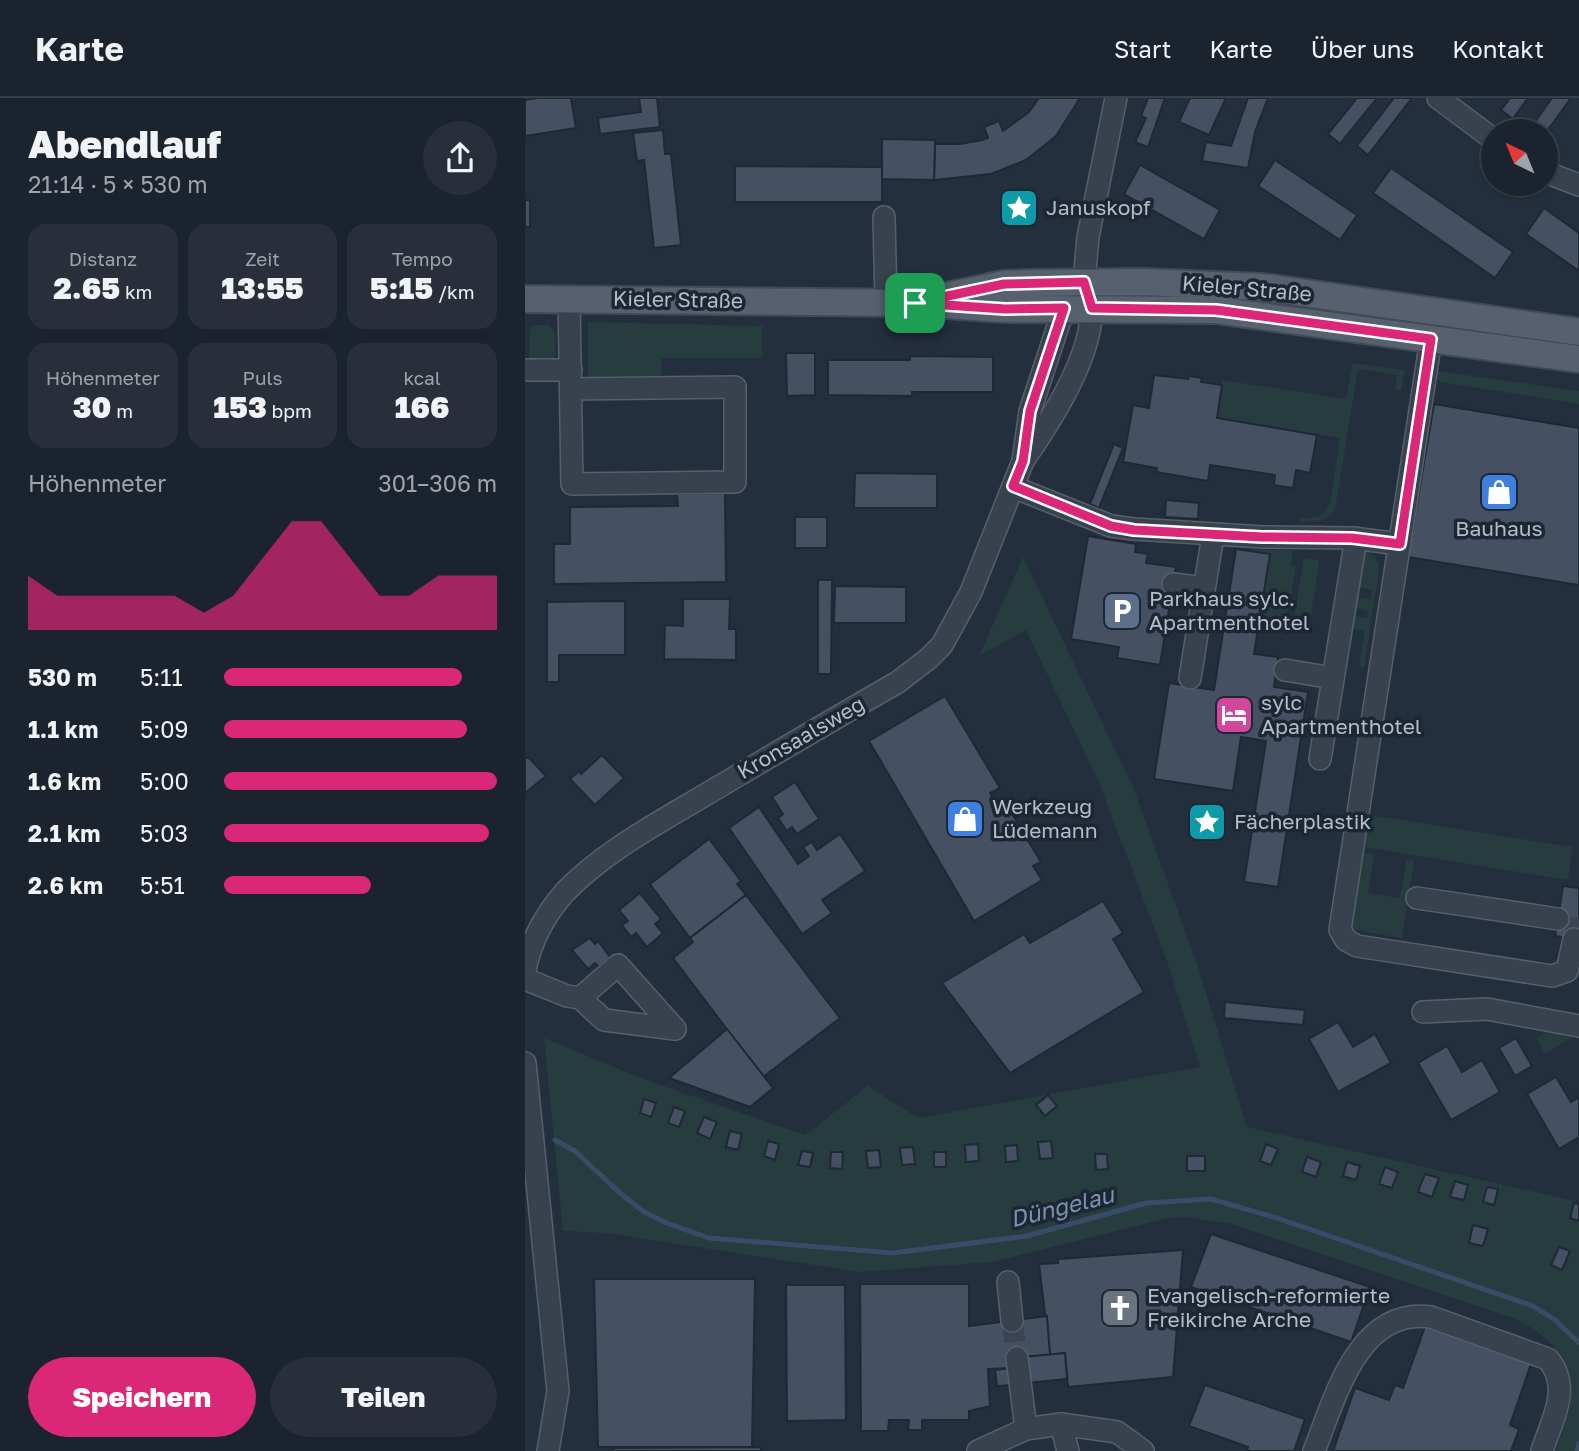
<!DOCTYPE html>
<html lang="de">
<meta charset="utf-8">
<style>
:root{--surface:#1b232e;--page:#282f3a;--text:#f1f3f6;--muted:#a0a4aa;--line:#39404a;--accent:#db2777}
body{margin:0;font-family:"Golos Text",sans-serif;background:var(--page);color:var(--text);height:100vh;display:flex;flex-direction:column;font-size:26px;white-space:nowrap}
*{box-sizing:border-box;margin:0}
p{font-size:23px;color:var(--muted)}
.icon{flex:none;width:38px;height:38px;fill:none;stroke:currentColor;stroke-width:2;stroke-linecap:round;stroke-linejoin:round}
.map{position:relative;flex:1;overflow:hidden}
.drawer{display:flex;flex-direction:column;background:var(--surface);width:525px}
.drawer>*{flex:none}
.needle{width:46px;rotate:317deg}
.fabs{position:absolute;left:956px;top:21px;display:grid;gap:14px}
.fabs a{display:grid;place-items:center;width:77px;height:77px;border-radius:50%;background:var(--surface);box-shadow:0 2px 5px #0004,0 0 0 2px var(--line);font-size:35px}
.pin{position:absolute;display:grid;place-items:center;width:60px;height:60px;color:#fff;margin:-30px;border-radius:14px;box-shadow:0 4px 10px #0006}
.round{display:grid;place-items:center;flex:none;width:74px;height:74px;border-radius:37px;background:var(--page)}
.overview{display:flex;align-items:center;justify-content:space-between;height:119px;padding:0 28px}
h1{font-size:38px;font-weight:800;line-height:52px}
.stats{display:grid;grid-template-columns:repeat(3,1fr);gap:10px;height:119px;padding:7px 28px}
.stats div{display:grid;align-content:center;border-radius:18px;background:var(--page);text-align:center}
.stats b{font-size:30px;font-weight:800}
.stats small{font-size:19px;font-weight:400}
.stats p{font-size:19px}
.chart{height:196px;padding:14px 28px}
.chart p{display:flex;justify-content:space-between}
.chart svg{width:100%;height:126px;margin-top:7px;fill:var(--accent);opacity:.7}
.action{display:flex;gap:14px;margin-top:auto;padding:14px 28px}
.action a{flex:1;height:80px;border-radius:42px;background:var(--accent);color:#fff;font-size:28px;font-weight:800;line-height:80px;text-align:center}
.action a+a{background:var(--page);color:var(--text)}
ul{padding:0 28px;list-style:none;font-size:23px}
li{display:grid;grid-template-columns:112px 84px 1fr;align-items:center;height:52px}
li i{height:18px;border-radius:9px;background:var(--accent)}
header{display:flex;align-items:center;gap:42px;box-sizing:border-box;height:98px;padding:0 35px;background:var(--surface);border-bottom:2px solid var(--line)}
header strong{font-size:33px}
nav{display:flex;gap:38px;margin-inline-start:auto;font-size:24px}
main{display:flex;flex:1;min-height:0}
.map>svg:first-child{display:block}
.green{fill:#263c3f}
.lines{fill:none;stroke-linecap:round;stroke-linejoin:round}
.stream{stroke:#394c67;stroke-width:5}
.building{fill:#455162;stroke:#1f2835;stroke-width:2}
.minor-tunnel{stroke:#3a4453;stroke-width:21;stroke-dasharray:21 10;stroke-linecap:butt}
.minor-casing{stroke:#565f6c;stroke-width:24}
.major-casing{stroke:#414a57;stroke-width:30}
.minor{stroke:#38414e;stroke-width:21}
.major{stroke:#56606e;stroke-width:26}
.route-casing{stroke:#fff;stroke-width:14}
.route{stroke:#db2777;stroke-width:9}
.labels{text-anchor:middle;stroke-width:7;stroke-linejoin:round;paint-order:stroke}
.poi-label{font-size:21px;fill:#b4bcc9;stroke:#1d2633;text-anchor:start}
.street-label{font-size:21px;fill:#b4bcc9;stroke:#1d2633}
.water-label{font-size:23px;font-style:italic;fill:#7c92b1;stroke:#1d2633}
</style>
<header>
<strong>Karte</strong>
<nav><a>Start</a><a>Karte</a><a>Über uns</a><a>Kontakt</a></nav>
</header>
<main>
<section class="drawer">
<div class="overview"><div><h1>Abendlauf</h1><p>21:14 · 5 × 530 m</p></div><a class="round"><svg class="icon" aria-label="share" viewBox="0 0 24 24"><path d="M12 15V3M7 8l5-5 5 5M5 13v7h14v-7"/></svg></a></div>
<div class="stats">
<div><p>Distanz</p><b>2.65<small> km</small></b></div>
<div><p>Zeit</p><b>13:55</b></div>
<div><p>Tempo</p><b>5:15<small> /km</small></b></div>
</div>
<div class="stats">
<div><p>Höhenmeter</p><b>30<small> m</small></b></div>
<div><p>Puls</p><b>153<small> bpm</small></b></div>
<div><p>kcal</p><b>166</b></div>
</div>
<div class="chart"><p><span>Höhenmeter</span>301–306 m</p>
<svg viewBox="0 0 160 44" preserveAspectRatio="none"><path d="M0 44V25L10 32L20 32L30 32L40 32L50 32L60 38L70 32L80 19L90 6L100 6L110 19L120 32L130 32L140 25L150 25L160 25V44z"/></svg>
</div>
<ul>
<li><b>530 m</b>5:11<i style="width:87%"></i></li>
<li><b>1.1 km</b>5:09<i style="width:89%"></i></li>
<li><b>1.6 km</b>5:00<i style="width:100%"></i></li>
<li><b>2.1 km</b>5:03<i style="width:97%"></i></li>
<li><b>2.6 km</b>5:51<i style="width:54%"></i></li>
</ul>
<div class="action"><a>Speichern</a><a>Teilen</a></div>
</section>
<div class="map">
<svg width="1054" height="1353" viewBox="0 0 1054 1353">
<rect width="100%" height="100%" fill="#242f3e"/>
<g class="green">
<path d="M63,224L237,228V260H137L136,280H63Z"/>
<path d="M8,227H24L30,235V262H4L5,233Z"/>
<path d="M828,265L880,272L876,293L870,292L872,277L833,271L810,412L797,423L775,424V421L796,418L805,406L815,340L692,320L697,282L821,301Z"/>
<path d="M911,273L1054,293V306L916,284L911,280Z"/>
<path d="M727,451L768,452L766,468L771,469L759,534L733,530L745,456L727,453Z"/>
<path d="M838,453C850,455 854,463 854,474L839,569L834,568L840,533L826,531L828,518L842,520L843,513L829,510L831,499L845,501L847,492L832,489Z"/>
<path d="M498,459L608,689L673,869L722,1029L1054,1104V1353H1031C1052,1292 1054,1253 991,1221L707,1126L660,1119L643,1120L467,1164L335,1174L81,1135L38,1133L19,940L121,982L280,1037L343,988L393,1020L675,969L643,866L573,682L501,532L454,558Z"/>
<path d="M779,460L793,462L794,467L784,530L768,528Z"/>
<path d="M839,716L1047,749L1043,782L833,748Z"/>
<path d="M833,754L849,756L843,795L875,800L882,762L889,763L877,840L824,831Z"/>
<path d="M1022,933L1050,938L1020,956L1011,940Z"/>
</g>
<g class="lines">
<g class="stream">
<path d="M30,1042L50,1053L96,1096L119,1114L144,1126L184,1140L368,1155L502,1138L621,1105L686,1101L752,1120L1008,1208L1030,1222L1054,1245"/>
<path d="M1052,1353L1054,1345"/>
</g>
</g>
<g class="building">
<path d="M12,0H46L51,30L0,38V2Z"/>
<path d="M114,0H132L135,29L75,36L73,20L116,14Z"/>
<path d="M514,0H555L531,38L501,62L466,76L409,82L410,46H435L457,42L463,40L459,29L474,23L478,33L504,14Z"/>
<path d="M623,0H640L623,49L610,44L621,20L616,18Z"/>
<path d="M665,0H701L684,37L654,24Z"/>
<path d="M723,0H743L730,34L723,70L677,63L681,44L706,48Z"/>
<path d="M832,0H852L815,46L803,36Z"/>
<path d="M869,0H887L843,57L832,48Z"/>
<path d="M985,0H1003L988,21L976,12Z"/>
<path d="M1027,0H1046L1020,36V33H1007L1005,31Z"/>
<path d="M138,32L140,56H146L156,147L129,150L119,62L112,63L108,35Z"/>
<path d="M357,41L410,42L409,82L357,81Z"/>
<path d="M750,62L832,117L815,142L733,88Z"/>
<path d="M615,67L695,112L679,141L599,96Z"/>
<path d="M210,68L357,69V104H210Z"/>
<path d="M866,70L988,154L970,180L848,95Z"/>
<rect x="0" y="102" width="5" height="27"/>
<path d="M1019,110L1054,135V173L1001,136Z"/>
<path d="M261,255H290V297L262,298Z"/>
<path d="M385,258L468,259V294H387V298L303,297V262H385Z"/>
<path d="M629,277L663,281L664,278L677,280L676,284L697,287L692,320L792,337L785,375L771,372L768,390L749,387L750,377L685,367L683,383L631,374L632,370L598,364L608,307L624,310Z"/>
<path d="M909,306L1054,330V487L883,459Z"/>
<path d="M589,346L598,350L574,410L565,406Z"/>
<path d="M330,375L412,376V410H329Z"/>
<path d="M200,395L201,484L29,486V446H45V409L153,408L152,396Z"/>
<path d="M641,402L674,405L673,421L640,419Z"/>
<rect x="270" y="419" width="32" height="31"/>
<path d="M563,438L611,446L610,454L623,456L621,465L651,469L635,567L592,560L594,549L546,541Z"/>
<path d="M711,451L745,456L729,556L753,559L749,589L783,594L753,789L719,784L741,643L716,639L708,693L629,681L644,585L689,592Z"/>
<path d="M293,482H307L306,576H293Z"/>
<path d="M310,488L381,489V525H309Z"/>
<path d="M158,501H205L204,531H211V562L139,561L140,527L158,528Z"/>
<path d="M100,503V557H34V584H22V504Z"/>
<path d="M420,598L475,690L465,695L471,706L478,701L516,764L508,768L517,782L449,823L344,643Z"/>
<path d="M77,657L99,680L70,707L45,681L54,673L56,676Z"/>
<path d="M0,660H4L21,678L0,695Z"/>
<path d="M270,684L294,721L272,736L267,729L262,733L253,720L258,716L247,699Z"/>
<path d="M234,709L273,766L284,758L278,749L287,744L292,752L315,736L340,773L297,802L307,815L277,836L204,730Z"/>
<path d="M184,741L216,783L212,786L221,797L165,840L125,786Z"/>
<path d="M1038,788L1054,790V842L1030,838Z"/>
<path d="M115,795L136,821L130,826L138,835L122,849L111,835L106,839L97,827L103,823L94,812Z"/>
<path d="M221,797L315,920L238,979L148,860L168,844L165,840Z"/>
<path d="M578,803L598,835L588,841L619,894L485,975L417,885L499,836L505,845Z"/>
<path d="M65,840L70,846L73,843L85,859L74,869L70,865L63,871L47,852Z"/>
<path d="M700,904L780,912L778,927L699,920Z"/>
<path d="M813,924L828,949L850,936L866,965L813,994L784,941Z"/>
<path d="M202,931L248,990L225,1009L144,980Z"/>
<path d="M991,940L1007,968L990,978L974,950Z"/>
<path d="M922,948L937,974L957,962L975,994L926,1022L893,965Z"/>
<path d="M1031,979L1046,1004L1054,999V1039L1034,1051L1002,996Z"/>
<path d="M523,997L532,1008L520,1018L511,1007Z"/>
<path d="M119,1001L131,1005L126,1019L115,1015Z"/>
<path d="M149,1009L160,1013L154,1029L143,1025Z"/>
<path d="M179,1019L192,1024L185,1041L172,1035Z"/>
<path d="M205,1033L217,1036L213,1052L201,1049Z"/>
<path d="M243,1043L254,1046L250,1062L239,1058Z"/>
<path d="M526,1043L528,1060L515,1061L513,1044Z"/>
<path d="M453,1046L454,1063L441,1064L440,1047Z"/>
<path d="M741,1046L753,1051L746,1067L735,1063Z"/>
<path d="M492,1047L493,1063L481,1064L480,1048Z"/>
<path d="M388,1049L390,1066L377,1067L375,1050Z"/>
<path d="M354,1052L356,1069L343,1070L341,1053Z"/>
<path d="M277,1053L288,1055L285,1069L273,1067Z"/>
<path d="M306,1054H318L317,1071L305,1070Z"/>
<rect x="409" y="1054" width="12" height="15"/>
<path d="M570,1056H582L583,1071L571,1072Z"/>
<rect x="662" y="1058" width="18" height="15"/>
<path d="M782,1059L796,1064L791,1079L777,1074Z"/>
<path d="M822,1064L835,1068L831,1082L818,1078Z"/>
<path d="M860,1069L873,1074L867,1090L854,1086Z"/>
<path d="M900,1076L914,1080L907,1099L893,1094Z"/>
<path d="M930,1083L943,1087L939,1102L925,1099Z"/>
<path d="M962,1089L973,1091L969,1107L958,1104Z"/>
<path d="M1049,1105L1054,1106V1123L1045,1120Z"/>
<path d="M948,1127L963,1131L958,1148L944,1145Z"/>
<path d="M686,1136L845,1189L826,1244L666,1189Z"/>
<path d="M1034,1149L1045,1153L1037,1172L1026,1167Z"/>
<path d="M658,1152L648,1279L543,1289L540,1255L525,1257L514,1166L533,1165V1161Z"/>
<path d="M69,1181H230L227,1349H73Z"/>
<path d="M335,1186H444V1228L522,1218L525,1257L498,1259L487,1270L463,1271L465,1308L444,1313V1322H397V1332H383L384,1322H364L363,1333H336Z"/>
<path d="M261,1187H320L321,1322L262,1323Z"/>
<path d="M901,1226L1007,1263L985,1327L994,1331L986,1353H808L830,1290L864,1302L870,1287L878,1290Z"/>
<path d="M540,1255L542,1281L501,1285L498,1259Z"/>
<path d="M487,1270L488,1287L472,1288L470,1272Z"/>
<path d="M680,1287L780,1321L769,1353H722L723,1349L664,1328Z"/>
<path d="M235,1349L237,1353H88V1350Z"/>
</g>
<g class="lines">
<g class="minor-tunnel">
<path d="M1049,841L1054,817"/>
<path d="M487,1223L492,1260"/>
</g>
<defs>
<g id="minor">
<path d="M913,0L968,41"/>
<path d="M1020,74L1054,87"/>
<path d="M359,119L361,204"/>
<path d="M559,183L563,139L591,0"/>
<path d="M44,200L47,386L210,384V289L46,291"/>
<path d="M906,241L815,832L821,842L832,848L1027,878L1042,873L1049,841"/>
<path d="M0,272H46"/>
<path d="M500,360C527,321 575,247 565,198"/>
<path d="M488,389L586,428L609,431L738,439L827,440L875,446"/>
<path d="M648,486L679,490"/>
<path d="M760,572L808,580"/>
<path d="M665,580L688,437"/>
<path d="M795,661L831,440"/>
<path d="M892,800L1033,821"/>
<path d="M0,872C6,843 21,815 41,793C81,752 137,723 185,694C248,657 310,620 373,584L403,561L417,547L446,494L498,363L505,313L539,210L546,198"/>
<path d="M0,881L42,898L55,900L79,922L150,931"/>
<path d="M55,900L93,867L150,931"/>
<path d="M898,914L962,911L1054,928"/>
<path d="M0,965L33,1293L23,1353"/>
<path d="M483,1184L487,1223"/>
<path d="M492,1260L501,1331"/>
<path d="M536,1326L543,1353"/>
<path d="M453,1353L501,1331L536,1326L592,1334L618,1353"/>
<path d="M789,1353C810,1300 833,1209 906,1219L1023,1261C1047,1290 1027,1321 1017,1353"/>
</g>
<g id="major">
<path d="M422,198L479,186L505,185L618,184L738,189L1054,234"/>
<path d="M0,201L390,205L480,211L691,212L1054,261"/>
</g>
</defs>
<use href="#minor" class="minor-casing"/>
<use href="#major" class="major-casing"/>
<use href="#minor" class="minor"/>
<use href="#major" class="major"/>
</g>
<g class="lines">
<defs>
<path id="route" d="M559,184L567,210L691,212L906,241L875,446L827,440L737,439L609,432L586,428L488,388L498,363L505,313L539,210L480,211L390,205L479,186Z"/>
</defs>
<use href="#route" class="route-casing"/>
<use href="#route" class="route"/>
</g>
<defs>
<symbol id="sight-square" viewBox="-11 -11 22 22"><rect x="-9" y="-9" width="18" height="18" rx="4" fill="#0f9aa8" stroke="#1d2633"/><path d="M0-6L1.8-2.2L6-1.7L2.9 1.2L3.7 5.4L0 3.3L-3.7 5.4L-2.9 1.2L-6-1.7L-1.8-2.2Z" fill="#fff"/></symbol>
<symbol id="shop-square" viewBox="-11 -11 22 22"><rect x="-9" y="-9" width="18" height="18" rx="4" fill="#3f7fe0" stroke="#1d2633"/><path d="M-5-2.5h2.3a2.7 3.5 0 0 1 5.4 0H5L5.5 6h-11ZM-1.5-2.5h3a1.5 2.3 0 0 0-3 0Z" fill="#fff"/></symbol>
<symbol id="parking-square" viewBox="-11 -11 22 22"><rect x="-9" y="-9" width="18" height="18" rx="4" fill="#5c6f8a" stroke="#1d2633"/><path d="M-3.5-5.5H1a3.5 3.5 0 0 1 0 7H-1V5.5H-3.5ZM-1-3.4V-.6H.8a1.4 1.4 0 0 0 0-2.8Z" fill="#fff"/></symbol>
<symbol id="hotel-square" viewBox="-11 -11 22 22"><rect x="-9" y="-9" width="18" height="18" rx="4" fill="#d1479c" stroke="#1d2633"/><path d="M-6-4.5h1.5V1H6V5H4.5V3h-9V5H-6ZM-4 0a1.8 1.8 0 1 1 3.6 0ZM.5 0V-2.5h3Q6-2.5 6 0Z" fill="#fff"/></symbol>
<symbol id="church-square" viewBox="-11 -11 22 22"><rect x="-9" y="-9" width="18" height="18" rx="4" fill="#6b7280" stroke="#1d2633"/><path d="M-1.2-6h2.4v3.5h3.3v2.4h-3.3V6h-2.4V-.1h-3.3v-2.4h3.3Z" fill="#fff"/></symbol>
</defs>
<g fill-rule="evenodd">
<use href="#sight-square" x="472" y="88" width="44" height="44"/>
<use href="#shop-square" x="952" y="372" width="44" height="44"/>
<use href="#parking-square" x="575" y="491" width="44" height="44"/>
<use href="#hotel-square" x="687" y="595" width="44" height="44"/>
<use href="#shop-square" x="418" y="699" width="44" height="44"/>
<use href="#sight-square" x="660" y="702" width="44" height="44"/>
<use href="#church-square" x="573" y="1188" width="44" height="44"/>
</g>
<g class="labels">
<g class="poi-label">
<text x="521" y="117">Januskopf</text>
<text x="974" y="438" text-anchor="middle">Bauhaus</text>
<text x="624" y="508">Parkhaus sylc.<tspan x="624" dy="24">Apartmenthotel</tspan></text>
<text x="736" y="612">sylc<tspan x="736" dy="24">Apartmenthotel</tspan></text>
<text x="467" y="716">Werkzeug<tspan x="467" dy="24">Lüdemann</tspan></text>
<text x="709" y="731">Fächerplastik</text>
<text x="622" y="1205">Evangelisch-reformierte<tspan x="622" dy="24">Freikirche Arche</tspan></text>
</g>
<g class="street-label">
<text transform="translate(722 191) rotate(5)" y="7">Kieler Straße</text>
<text transform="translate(153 202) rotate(1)" y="7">Kieler Straße</text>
<text transform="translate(276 640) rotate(-30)" y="7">Kronsaalsweg</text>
</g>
<g class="water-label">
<text transform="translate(537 1109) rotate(-14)" y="8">Düngelau</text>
</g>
</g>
</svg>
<div class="fabs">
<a><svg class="needle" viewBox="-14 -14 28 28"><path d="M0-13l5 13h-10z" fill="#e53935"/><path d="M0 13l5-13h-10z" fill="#a0a4aa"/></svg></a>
</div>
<div class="pin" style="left:390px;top:205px;background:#1e9e55"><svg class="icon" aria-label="arrive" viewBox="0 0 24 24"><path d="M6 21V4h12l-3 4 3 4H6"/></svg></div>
</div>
</main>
